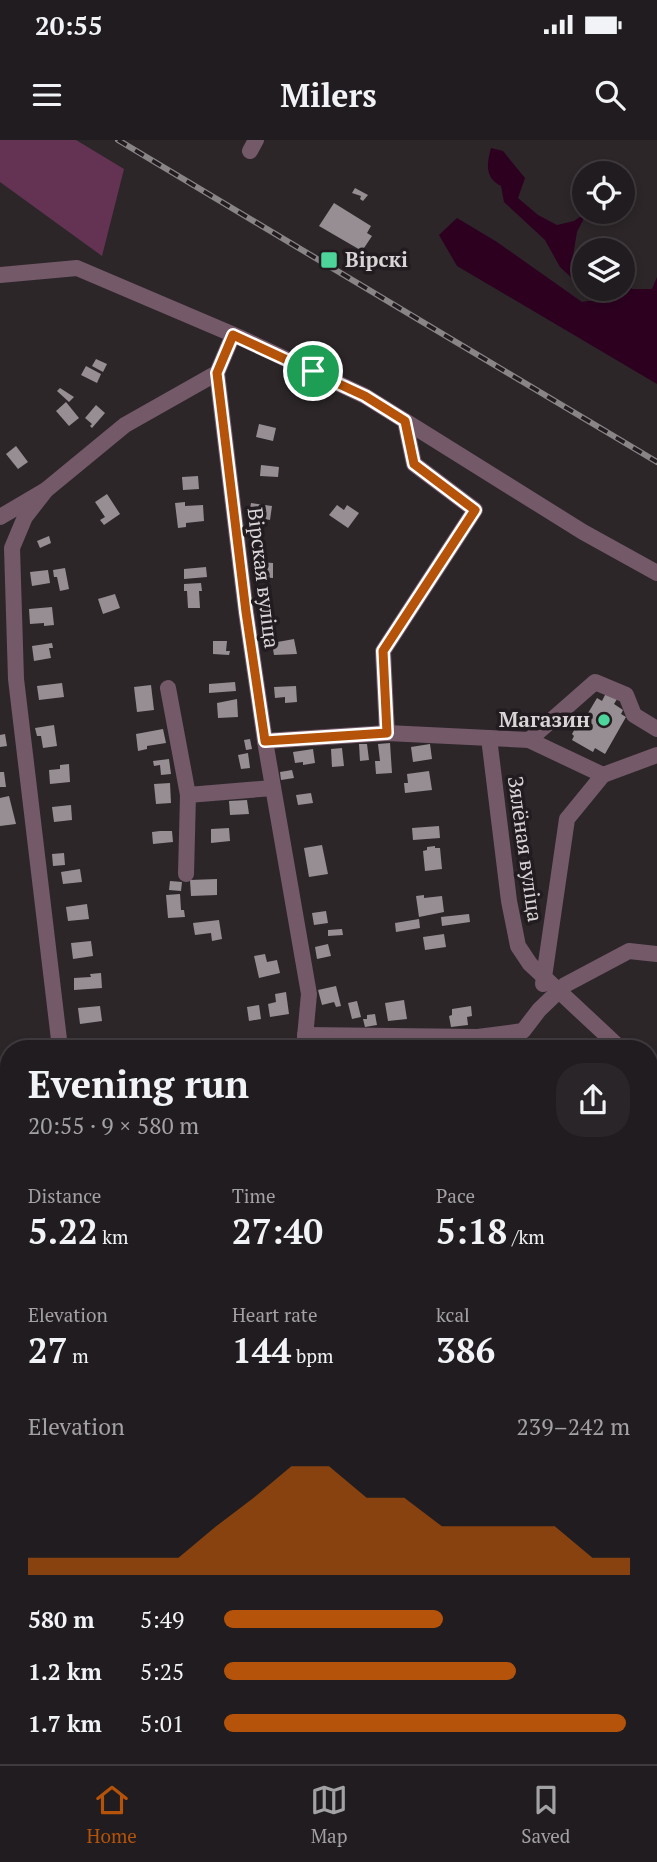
<!DOCTYPE html>
<meta charset="utf-8">
<style>
:root{--surface:#211c1f;--page:#292528;--text:#f1f3f6;--muted:#a2a1a4;--line:#3e3a3d;--accent:#b45309}
body{margin:0;font-family:"PT Serif",serif;background:var(--page);color:var(--text);height:100vh;display:flex;flex-direction:column;font-size:26px;white-space:nowrap}
*{box-sizing:border-box;margin:0}
p{font-size:23px;color:var(--muted)}
.icon{flex:none;width:38px;height:38px;fill:none;stroke:currentColor;stroke-width:2;stroke-linecap:round;stroke-linejoin:round}
.map{position:relative;flex:1;overflow:hidden}
.panel{position:absolute;left:0px;top:900px;width:658px;height:724px;display:flex;flex-direction:column;background:var(--surface);border-radius:28px 28px 0 0;box-shadow:0 4px 10px #0003,0 0 0 2px var(--line)}
.panel>*{flex:none}
.buttons{position:absolute;left:572px;top:21px;display:grid;gap:14px}
.buttons a{display:grid;place-items:center;width:63px;height:63px;border-radius:50%;background:var(--surface);box-shadow:0 4px 10px #0003,0 0 0 2px var(--line);font-size:35px}
.pin{position:absolute;display:grid;place-items:center;width:60px;height:60px;color:#fff;margin:-30px;border:4px solid #fff;border-radius:50%;box-shadow:0 2px 7px #0007}
.round{display:grid;place-items:center;flex:none;width:74px;height:74px;border-radius:28px;background:var(--page)}
.headline{display:flex;align-items:center;justify-content:space-between;height:119px;padding:0 28px}
h1{font-size:38px;font-weight:800;line-height:52px}
.stats{display:grid;grid-template-columns:repeat(3,1fr);gap:10px;height:119px;padding:7px 28px}
.stats div{display:grid;align-content:center}
.stats b{font-size:35px;font-weight:800}
.stats small{font-size:19px;font-weight:400}
.stats p{font-size:19px}
.chart{height:196px;padding:14px 28px}
.chart p{display:flex;justify-content:space-between}
.chart svg{width:100%;height:126px;margin-top:7px;fill:var(--accent);opacity:.7}
ul{padding:0 28px;list-style:none;font-size:23px}
li{display:grid;grid-template-columns:112px 84px 1fr;align-items:center;height:52px}
li i{height:18px;border-radius:9px;background:var(--accent)}
.status{display:flex;justify-content:space-between;align-items:center;height:49px;padding:0 35px;background:var(--surface);direction:ltr}
.status svg{height:19px;fill:currentColor}
header{display:flex;justify-content:space-between;align-items:center;height:91px;padding:0 28px;background:var(--surface);font-size:32px;font-weight:800}
.dock{display:flex;justify-content:space-around;align-items:center;height:98px;border-top:2px solid var(--line);background:var(--surface);font-size:19px;color:var(--muted)}
.dock a{display:grid;justify-items:center;gap:4px}
.dock .selected{color:var(--accent)}
.map>svg:first-child{display:block}
.green{fill:#643353}
.water{fill:#2d0020}
.building{fill:#968e93}
.lines{fill:none;stroke-linecap:round;stroke-linejoin:round}
.minor{stroke:#745969;stroke-width:16}
.rail-casing{stroke:#898486;stroke-width:6}
.rail{stroke:#221c20;stroke-width:3.5;stroke-dasharray:10;stroke-linecap:butt}
.route-casing{stroke:#fff;stroke-width:14}
.route{stroke:#b45309;stroke-width:9}
.poi-dot{fill:#4cd49b;stroke:#221c20;stroke-width:2.5}
.labels{text-anchor:middle;stroke-width:7;stroke-linejoin:round;paint-order:stroke}
.poi-label{font-size:21px;font-weight:bold;fill:#d8d4d6;stroke:#221c20;text-anchor:start}
.street-label{font-size:21px;fill:#d8d4d6;stroke:#221c20}
</style>
<div class="status"><b>20:55</b><svg viewBox="0 0 49 12"><path d="M0 12V9h3v3zM5 12V6h3v6zM10 12V3h3v9zM15 12V0h3v12zM26 1h20v11H26zM47 4h2v5h-2z"/></svg></div>
<header><svg class="icon" aria-label="menu" viewBox="0 0 24 24"><path d="M4 6h16M4 12h16M4 18h16"/></svg>Milers<svg class="icon" aria-label="search" viewBox="0 0 24 24"><circle cx="10" cy="10" r="6"/><path d="M15 15l6 6"/></svg></header>
<div class="map">
<svg width="657" height="1624" viewBox="0 0 657 1624">
<rect width="100%" height="100%" fill="#2c2629"/>
<g class="green">
<path d="M0,0H76L124,29L102,116L0,42Z"/>
<path d="M0,1255H9V1330L0,1319Z"/>
<path d="M0,1408L9,1412V1615H649V1525L657,1531V1624H0Z"/>
</g>
<g class="water">
<path d="M491,8L503,11L525,38L518,58L538,75L557,85L574,81L587,72L577,92L572,122L580,135L584,134V149H623L624,139L632,149H652L657,137V244L457,126L439,95L457,78L497,102L582,162L595,160L560,127L545,100L504,62L501,46C484,37 487,23 491,8Z"/>
<path d="M0,1319L9,1330V1412L0,1408Z"/>
</g>
<g class="building">
<path d="M355,48L368,55L363,61L360,59L361,56L352,53Z"/>
<path d="M334,63L371,86L367,93L372,96L362,111L319,86Z"/>
<path d="M96,219L107,224L103,232L92,226Z"/>
<path d="M86,226L101,234L97,243L81,235Z"/>
<path d="M60,248L74,257L69,262L57,251Z"/>
<path d="M66,262L79,278L69,286L56,271Z"/>
<path d="M96,265L105,273L92,288L90,286L92,284L85,278Z"/>
<path d="M259,284L276,288L273,301L256,297Z"/>
<path d="M16,306L28,322L18,329L6,314Z"/>
<path d="M261,325L279,327L278,337L260,336Z"/>
<path d="M198,336L199,349L183,350L182,337Z"/>
<path d="M107,354L120,374L104,385L100,380L105,377L95,362Z"/>
<path d="M185,362V366L203,365L204,381L186,383V387L178,388L175,363Z"/>
<path d="M251,363L272,366L270,380L265,379V376L249,374Z"/>
<path d="M337,365L344,370L347,365L359,373L348,388L329,375Z"/>
<path d="M49,396L51,403L40,408L37,401Z"/>
<path d="M256,422L273,423V438L256,437Z"/>
<path d="M206,427L207,437L184,439V429Z"/>
<path d="M65,428L69,449L60,451L57,437H54L53,430Z"/>
<path d="M48,430L50,443L32,446L30,432Z"/>
<path d="M201,443L202,451H199L200,468H188L187,451H184V444Z"/>
<path d="M115,454L120,468L103,474L98,459Z"/>
<path d="M52,467L54,485L44,486V483L30,484L29,469Z"/>
<path d="M294,499L297,514L274,515L272,503Z"/>
<path d="M213,501H227L226,511H230L229,515L213,514Z"/>
<path d="M52,503L53,508H49L51,518L34,521L32,506Z"/>
<path d="M235,542L236,551L209,553V544Z"/>
<path d="M62,543L64,557L39,560L37,546Z"/>
<path d="M151,545L154,570L137,572L134,547Z"/>
<path d="M296,546L297,562L285,563V557L275,558L274,547Z"/>
<path d="M606,553L617,559L614,564L623,570L621,574L626,577L605,614L595,608L593,612L572,600L574,596L572,594L578,583L581,585L597,558L602,561Z"/>
<path d="M237,559L238,577L218,578L217,563Z"/>
<path d="M54,585L57,606L43,608L41,596H37L35,588Z"/>
<path d="M163,589L166,603L147,606V609L138,611L136,594Z"/>
<path d="M5,594L7,606L0,607V595Z"/>
<path d="M250,599L252,609L246,610L244,600Z"/>
<path d="M390,603L392,633L376,634L375,621H380L378,604Z"/>
<path d="M359,604H367L369,620L360,621Z"/>
<path d="M430,604L432,619L413,622L411,607Z"/>
<path d="M342,608L344,626L332,627L331,609Z"/>
<path d="M313,609L315,623L303,625V622L295,623L293,612Z"/>
<path d="M248,613L250,628L241,629L238,615Z"/>
<path d="M169,619L171,634L161,635L160,625L154,626L153,621Z"/>
<path d="M69,624L70,642L50,644L49,630L60,629V625Z"/>
<path d="M292,630L294,638L281,640L280,632Z"/>
<path d="M429,631L432,650L405,653L404,643H408L407,634Z"/>
<path d="M0,632H4L6,647H0Z"/>
<path d="M170,643L171,663L156,664L154,644Z"/>
<path d="M311,653L313,663L298,665L296,655Z"/>
<path d="M9,656L16,684L0,686V658Z"/>
<path d="M247,660L249,674L230,675L229,661Z"/>
<path d="M71,665L72,680L54,682L52,667Z"/>
<path d="M439,686L440,698L413,700L412,688Z"/>
<path d="M229,688L230,701L211,703V689Z"/>
<path d="M160,691H172L173,702L153,704L152,692Z"/>
<path d="M322,705L328,734L309,737L304,708Z"/>
<path d="M435,706V708H440L442,729L425,731L423,711L427,710V707Z"/>
<path d="M64,713L65,725L53,726L52,714Z"/>
<path d="M80,729L82,742L63,744L61,732Z"/>
<path d="M217,739V755L191,756L190,740Z"/>
<path d="M170,741L182,742L181,751L169,750Z"/>
<path d="M180,754L181,770H184L185,777L168,778L166,755Z"/>
<path d="M424,755V758L442,756L444,772L419,777L416,756Z"/>
<path d="M87,764L89,779L68,781L66,767Z"/>
<path d="M326,771L328,783L314,785L312,773Z"/>
<path d="M469,774L470,782L442,786L441,777Z"/>
<path d="M419,779L420,788L396,792L395,783Z"/>
<path d="M219,780L222,799L212,801L211,793L195,795L193,783Z"/>
<path d="M342,789L343,795L328,796V790Z"/>
<path d="M444,794L446,807L425,810L423,797Z"/>
<path d="M91,801L93,816L73,819L71,803Z"/>
<path d="M328,804L331,816L317,819L315,807Z"/>
<path d="M265,814L267,822L277,820L280,833L259,838L254,816Z"/>
<path d="M101,833L102,848L74,850V838L91,837L90,834Z"/>
<path d="M336,846L341,866L336,867L334,862L322,865L318,850Z"/>
<path d="M286,852L289,874L270,877L268,864L276,862L275,854Z"/>
<path d="M404,860L407,879L388,881L385,863Z"/>
<path d="M357,861L361,877L352,879L348,863Z"/>
<path d="M259,865L261,879L249,881L247,867Z"/>
<path d="M100,866L102,881L80,884L78,868Z"/>
<path d="M471,866L472,876L467,877L468,885L451,887L449,876L452,875V869Z"/>
<path d="M375,874L377,885L365,887L363,879H367V875Z"/>
<rect x="539" y="900" width="21" height="8"/>
<path d="M657,1146V1163L650,1159Z"/>
</g>
<g class="lines">
<g class="minor">
<path d="M250,11L256,0"/>
<path d="M0,135L77,128L239,197L365,256L583,392L657,433"/>
<path d="M217,233L246,472L265,601L309,854L304,908"/>
<path d="M46,350L25,377L12,408L16,539L60,908"/>
<path d="M0,377L46,350L125,285L217,233L233,195"/>
<path d="M168,548L188,655L273,648"/>
<path d="M387,593L383,511L475,370L414,324L405,281"/>
<path d="M489,598L509,761L518,806L530,824L620,908"/>
<path d="M529,600L595,542L626,555L634,575L657,589"/>
<path d="M265,601L387,593L529,600L603,635L657,615"/>
<path d="M186,734L188,655"/>
<path d="M543,844L567,679L603,635"/>
<path d="M305,895L478,897L523,891L539,870L565,845L629,811L657,814"/>
<path d="M649,933L657,939"/>
<path d="M0,945L9,947"/>
<path d="M649,1088L657,1073"/>
<path d="M649,1293L657,1299"/>
</g>
<defs>
<path id="rail" d="M118,0L657,322"/>
</defs>
<use href="#rail" class="rail-casing"/>
<use href="#rail" class="rail"/>
</g>
<g class="lines">
<defs>
<path id="route" d="M233,195L365,256L405,281L414,324L475,370L383,511L387,593L265,601L246,472L217,233Z"/>
</defs>
<use href="#route" class="route-casing"/>
<use href="#route" class="route"/>
</g>
<g class="poi-dot">
<rect x="320" y="111" width="18" height="18" rx="3.5"/>
<circle cx="604" cy="580" r="7"/>
</g>
<g class="labels">
<g class="poi-label">
<text x="345" y="127">Вірскі</text>
<text x="590" y="587" text-anchor="end">Магазин</text>
</g>
<g class="street-label">
<text transform="translate(263 438) rotate(83)" y="7">Вірская вуліца</text>
<text transform="translate(525 709) rotate(82)" y="7">Зялёная вуліца</text>
</g>
</g>
</svg>
<div class="buttons">
<a><svg class="icon" aria-label="locate" viewBox="0 0 24 24"><circle cx="12" cy="12" r="6"/><path d="M12 2v4M12 18v4M2 12h4M18 12h4"/></svg></a>
<a><svg class="icon" aria-label="layers" viewBox="0 0 24 24"><path d="M12 4l9 5-9 5-9-5zM3 14l9 5 9-5"/></svg></a>
</div>
<div class="pin" style="left:313px;top:231px;background:#1e9e55"><svg class="icon" aria-label="arrive" viewBox="0 0 24 24"><path d="M6 21V4h12l-3 4 3 4H6"/></svg></div>
<section class="panel">
<div class="headline"><div><h1>Evening run</h1><p>20:55 · 9 × 580 m</p></div><a class="round"><svg class="icon" aria-label="share" viewBox="0 0 24 24"><path d="M12 15V3M7 8l5-5 5 5M5 13v7h14v-7"/></svg></a></div>
<div class="stats">
<div><p>Distance</p><b>5.22<small> km</small></b></div>
<div><p>Time</p><b>27:40</b></div>
<div><p>Pace</p><b>5:18<small> /km</small></b></div>
</div>
<div class="stats">
<div><p>Elevation</p><b>27<small> m</small></b></div>
<div><p>Heart rate</p><b>144<small> bpm</small></b></div>
<div><p>kcal</p><b>386</b></div>
</div>
<div class="chart"><p><span>Elevation</span>239–242 m</p>
<svg viewBox="0 0 160 44" preserveAspectRatio="none"><path d="M0 44V38L10 38L20 38L30 38L40 38L50 27L60 17L70 6L80 6L90 17L100 17L110 27L120 27L130 27L140 27L150 38L160 38V44z"/></svg>
</div>
<ul>
<li><b>580 m</b>5:49<i style="width:54%"></i></li>
<li><b>1.2 km</b>5:25<i style="width:72%"></i></li>
<li><b>1.7 km</b>5:01<i style="width:99%"></i></li>
</ul>
</section>
</div>
<nav class="dock">
<a class="selected"><svg class="icon" aria-label="home" viewBox="0 0 24 24"><path d="M3 11l9-7 9 7M6 9v11h12V9"/></svg>Home</a>
<a><svg class="icon" aria-label="map" viewBox="0 0 24 24"><path d="M3 6l6-2 6 2 6-2v14l-6 2-6-2-6 2zM9 4v14M15 6v14"/></svg>Map</a>
<a><svg class="icon" aria-label="saved" viewBox="0 0 24 24"><path d="M7 4h10v16l-5-4-5 4z"/></svg>Saved</a>
</nav>
